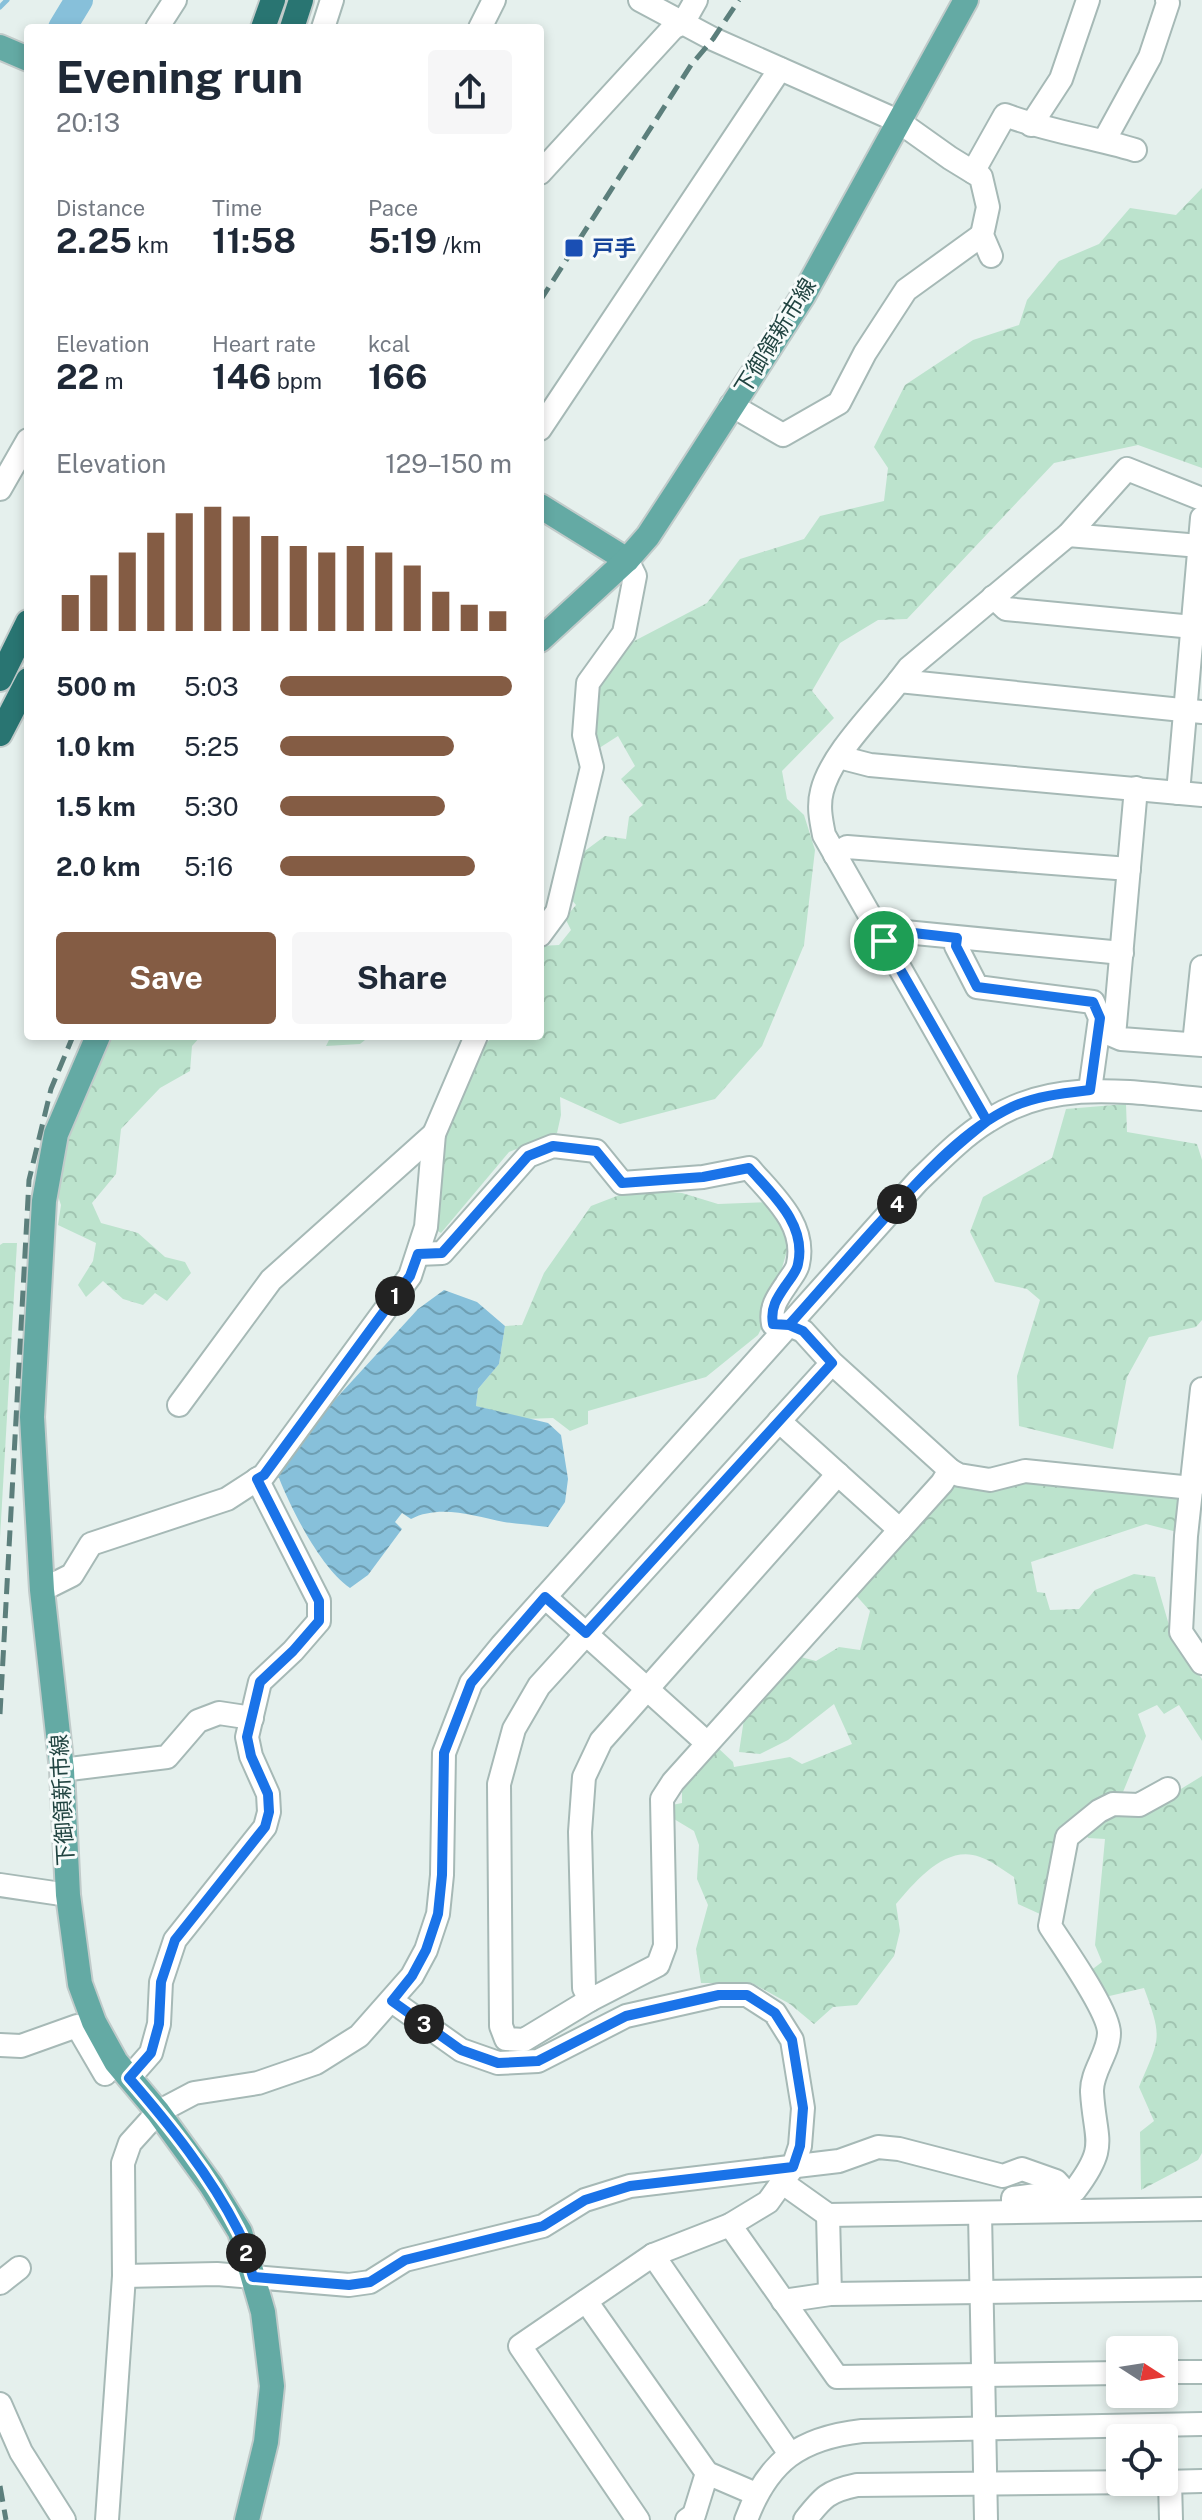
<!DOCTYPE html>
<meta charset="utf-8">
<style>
:root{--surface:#fff;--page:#f6f6f7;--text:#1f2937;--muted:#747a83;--accent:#845c44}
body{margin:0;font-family:"Public Sans","Noto Sans JP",sans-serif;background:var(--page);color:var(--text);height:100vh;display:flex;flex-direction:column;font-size:30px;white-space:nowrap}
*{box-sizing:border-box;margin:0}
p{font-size:26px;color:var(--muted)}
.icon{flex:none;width:44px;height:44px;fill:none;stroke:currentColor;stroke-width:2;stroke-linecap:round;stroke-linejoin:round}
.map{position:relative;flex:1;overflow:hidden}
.drawer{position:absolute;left:24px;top:24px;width:520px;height:1016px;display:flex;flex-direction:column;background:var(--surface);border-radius:8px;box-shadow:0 4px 12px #0003}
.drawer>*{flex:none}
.needle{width:52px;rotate:102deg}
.tools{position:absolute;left:1106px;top:2336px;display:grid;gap:16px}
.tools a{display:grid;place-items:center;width:72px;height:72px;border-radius:8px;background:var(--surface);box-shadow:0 4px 12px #0003;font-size:40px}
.pin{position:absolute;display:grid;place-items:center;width:68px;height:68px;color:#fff;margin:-34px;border:4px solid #fff;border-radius:50%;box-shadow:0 2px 8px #0007}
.km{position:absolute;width:40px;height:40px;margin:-20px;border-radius:50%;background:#222;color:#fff;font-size:22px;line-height:40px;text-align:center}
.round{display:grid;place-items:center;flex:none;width:84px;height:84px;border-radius:8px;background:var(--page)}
.head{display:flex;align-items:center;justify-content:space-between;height:136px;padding:0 32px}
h1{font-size:44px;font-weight:700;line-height:60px}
.metrics{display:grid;grid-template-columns:repeat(3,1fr);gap:12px;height:136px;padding:8px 32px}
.metrics div{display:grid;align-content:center}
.metrics b{font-size:34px;font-weight:700}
.metrics small{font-size:22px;font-weight:400}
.metrics p{font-size:22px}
.chart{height:224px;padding:16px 32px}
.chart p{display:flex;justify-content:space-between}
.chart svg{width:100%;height:144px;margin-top:8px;stroke:var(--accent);stroke-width:6}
.action{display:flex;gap:16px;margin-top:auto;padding:16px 32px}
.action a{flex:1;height:92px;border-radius:8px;background:var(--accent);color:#fff;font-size:32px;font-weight:700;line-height:92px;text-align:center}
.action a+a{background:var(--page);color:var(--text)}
ul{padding:0 32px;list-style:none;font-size:26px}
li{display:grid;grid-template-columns:128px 96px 1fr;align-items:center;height:60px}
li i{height:20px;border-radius:10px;background:var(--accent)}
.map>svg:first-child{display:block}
.forest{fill:url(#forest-crowns)}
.water{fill:url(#water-waves)}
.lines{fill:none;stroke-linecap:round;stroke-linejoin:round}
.stream{stroke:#87c0da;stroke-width:5}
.river{stroke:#87c0da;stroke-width:28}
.minor-casing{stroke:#a6b9b6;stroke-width:26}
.major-casing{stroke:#c1cbca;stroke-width:28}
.highway-casing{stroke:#c1cbca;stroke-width:28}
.minor{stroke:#fff;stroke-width:22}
.major{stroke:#64aaa4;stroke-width:24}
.highway{stroke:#297572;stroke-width:24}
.rail{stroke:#5c7f7c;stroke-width:5;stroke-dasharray:16 8;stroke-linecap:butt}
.route-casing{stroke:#fff;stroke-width:16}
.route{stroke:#1a73e8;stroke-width:10}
.transit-dot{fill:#1a4fb4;stroke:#f6fbfa;stroke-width:3}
.labels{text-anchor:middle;stroke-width:6;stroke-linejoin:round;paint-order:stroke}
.transit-label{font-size:22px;font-weight:bold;fill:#164399;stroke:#f6fbfa;text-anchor:start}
.street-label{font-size:22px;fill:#214441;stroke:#f6fbfa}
</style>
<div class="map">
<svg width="1202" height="2520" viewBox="0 0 1202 2520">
<defs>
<pattern id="forest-crowns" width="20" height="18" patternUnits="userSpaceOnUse" patternTransform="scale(2)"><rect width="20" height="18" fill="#bce3cd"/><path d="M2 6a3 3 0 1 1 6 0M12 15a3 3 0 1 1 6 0" fill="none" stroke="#a1c4b1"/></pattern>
<pattern id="water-waves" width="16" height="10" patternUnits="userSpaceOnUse" patternTransform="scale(2)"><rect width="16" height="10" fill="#87c0da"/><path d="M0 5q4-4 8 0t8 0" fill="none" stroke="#6e9eb2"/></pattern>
</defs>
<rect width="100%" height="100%" fill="#e5f0ed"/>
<g class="forest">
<path d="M1202,188V468L1138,445L1054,463L907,619L878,620L840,643L812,691L834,718L782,771L787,799L804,815L815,850L804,945L762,1046L715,1099L620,1124L560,1097L561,1115L557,1133L509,1152L441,1233L420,1220L457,1075L493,1036H540V946L559,945L571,930L565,918L576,905L561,887L570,862L605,836L626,839L629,817L643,805L621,779L635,766L618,736L593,752L589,684L619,649L707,603L740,559L804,539L820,516L884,501L888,468L874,447L905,385L973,340L1019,325L1027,300L1059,261L1099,244L1130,208L1176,215Z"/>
<path d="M106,1036H201L192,1046L190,1071L160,1088L121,1129L116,1174L92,1203L101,1223L138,1233L165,1257L185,1262L191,1273L167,1301L155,1293L143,1305L123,1299L103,1281L86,1297L78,1285L93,1261L96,1243L58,1225L61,1205L53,1181L62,1161L80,1102Z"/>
<path d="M331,1036H370L360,1044L326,1046Z"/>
<path d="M1126,1104L1127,1132L1197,1144L1202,1160V1320L1196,1327L1149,1337L1127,1377L1113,1449L1019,1426L1017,1376L1040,1300L1027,1289L995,1282L970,1232L983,1197L1052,1158L1066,1109Z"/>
<path d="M635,1189L682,1193L718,1204L772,1202L789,1219L787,1251L768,1315L758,1335L706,1377L588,1411V1424L570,1431L553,1418L525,1419L476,1406L478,1389L499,1364L505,1326L522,1325L544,1273L591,1206Z"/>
<path d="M3,1243H17L0,1538V1245Z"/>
<path d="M963,1476L1029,1478L1184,1495L1181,1533L1146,1524L1031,1562L1037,1592L1045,1593L1050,1610L1079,1609L1095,1590L1134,1574L1155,1577L1171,1632L1202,1679V1741L1179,1705L1164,1714L1157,1705L1138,1714L1146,1736L1123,1792L1066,1828L1051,1896L1040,1914L1018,1904L1014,1877C1003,1870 992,1861 980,1857C946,1844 916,1881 896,1904L900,1931L894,1956L857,2005L833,2007L814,2024L790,2004L752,1983H701L696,1949L708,1905L697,1879L699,1845L694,1831L669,1816L672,1805L682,1803V1782L717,1747L733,1762L734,1767L790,1757L802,1764L852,1744L834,1704L788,1740L760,1754L739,1752L744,1719L797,1656L816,1661L839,1647L860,1650L870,1611L853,1592Z"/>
<path d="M1202,1776V2153L1198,2160L1141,2190L1140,2132L1154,2121L1139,2087C1160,2038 1163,2039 1144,1988L1105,1997L1086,1974L1102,1962L1095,1945L1105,1839L1088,1838L1083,1827L1176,1792Z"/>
</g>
<path class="water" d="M444,1290L477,1302L505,1326L499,1364L478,1389L476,1406L548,1423L561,1435L568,1479L565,1502L548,1527C533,1525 518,1524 504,1522C474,1516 440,1504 411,1519L402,1513L395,1522L402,1529L368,1575L350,1588C321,1568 292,1511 279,1478L273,1476L276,1464L418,1309Z"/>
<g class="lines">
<path class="stream" d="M0,7L7,0"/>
<path class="river" d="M62,28L79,0"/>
<defs>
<g id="minor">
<path d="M640,0L713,39L898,121L950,158L981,177L988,207L982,235L991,256"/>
<path d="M157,28L175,0"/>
<path d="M323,28L332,0"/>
<path d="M480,28L494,0"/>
<path d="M1031,125L1061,79L1088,0"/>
<path d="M1104,141L1150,57L1168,3L1167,0"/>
<path d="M973,172L1005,115C1047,131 1092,137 1135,150"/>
<path d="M540,173L673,28L683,23L696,0"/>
<path d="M731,405L783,435L839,403L865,353L906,290L982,235"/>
<path d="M540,429L780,69"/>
<path d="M0,489L28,440"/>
<path d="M1068,535L1200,546"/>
<path d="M993,597L1006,609L1193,627"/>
<path d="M899,681L909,668L1068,535L1127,469L1202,499"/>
<path d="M839,757L870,765L1202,795"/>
<path d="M1136,788L1114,1036L1121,1039L1202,1045"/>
<path d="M1178,793L1202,518"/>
<path d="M835,855L847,847L1129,869"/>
<path d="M540,935L557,912L592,767L584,735L588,683L624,633L635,576L627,560"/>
<path d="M957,938L956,946L977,987L1093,1002L1100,1018L1090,1090"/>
<path d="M884,941L905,932L1122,953"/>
<path d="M1194,1044L1202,967"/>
<path d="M987,1121L824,835C821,820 818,806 822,791C831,754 876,711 899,681L1202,712"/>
<path d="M418,1254L442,1253L528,1156L553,1146L596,1151L622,1183L703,1177L749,1168C772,1195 807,1224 798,1264C797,1271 790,1278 786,1285C777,1298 770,1308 773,1324L789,1325L803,1331L832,1363L950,1470L942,1483L673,1782L662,1799L665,1946L658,1965L590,2000L524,2040L506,2039L501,2026L499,1784L514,1729L539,1686L832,1363"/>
<path d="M1202,1389L1186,1536L1181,1632L1202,1663"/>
<path d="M179,1405L271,1280L434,1134"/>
<path d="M779,1421L900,1530"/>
<path d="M950,1470L959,1475L990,1480L1025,1471L1192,1488"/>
<path d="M42,1590L72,1575L91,1544L227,1499L264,1475L410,1276L426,1227L434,1134L476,1036"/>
<path d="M545,1597L707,1743"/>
<path d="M62,1770L167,1757L198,1721L219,1713L252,1718"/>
<path d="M0,1885L68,1895"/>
<path d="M590,2000L584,1988L580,1832L584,1777L601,1741L838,1474"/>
<path d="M392,2001L461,2050L498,2063L538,2061L626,2016L719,1995H747L775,2013L792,2040L803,2108L800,2146L793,2167L768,2202L730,2225L653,2255L520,2346L638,2520"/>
<path d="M0,2045L21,2046L77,2026L105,2074L116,2062"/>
<path d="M129,2078L151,2053L159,2024L161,1982L175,1940L265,1827L269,1812L268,1794L251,1756L247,1737L260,1682L293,1651L319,1621V1601L257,1479"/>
<path d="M783,2183L828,2215L1202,2209"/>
<path d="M1013,2212V2198L1075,2190C1109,2145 1095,2142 1092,2092C1091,2072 1109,2053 1109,2033C1109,2011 1064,1948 1050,1926L1067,1837L1099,1811L1113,1804L1139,1805L1168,1789"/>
<path d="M980,2213L986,2520"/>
<path d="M828,2215L830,2294"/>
<path d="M730,2225L837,2377L1120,2373"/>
<path d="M653,2255L790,2454"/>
<path d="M124,2276L217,2274L349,2285L370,2282L405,2260L543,2226L585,2200L630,2186L839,2161L878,2147L899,2149L1003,2176L1022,2169L1056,2181L1065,2191"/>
<path d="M0,2283L19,2268"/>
<path d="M586,2301L707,2473L756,2494"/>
<path d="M783,2301L830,2294L1202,2289"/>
<path d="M1164,2372H1202"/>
<path d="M0,2404L21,2452L64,2520"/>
<path d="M1170,2481L1171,2520"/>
<path d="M1164,2482L1202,2481"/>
<path d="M107,2520L124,2276L123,2163L130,2143L158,2112L194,2093L258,2083L316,2063L359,2036L412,1976L426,1950L438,1914L442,1875L444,1753L471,1683L502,1645L918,1181C940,1160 962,1137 988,1121C1053,1078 1129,1092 1202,1099"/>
<path d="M687,2520L694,2515L707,2473"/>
<path d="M746,2520C768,2461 800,2438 862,2431L1202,2424"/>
<path d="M805,2520C823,2497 828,2491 857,2485L1142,2482"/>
</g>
<g id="major">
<path d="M0,47L28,59"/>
<path d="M540,506L627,560"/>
<path d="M540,640L627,560L648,536L678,490L803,296L966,0"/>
<path d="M98,1036L56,1134L44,1201L32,1417L42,1590L62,1770L68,1895L80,1984L94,2022L116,2062L158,2112L211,2185L240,2232L263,2312L272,2386L266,2442L247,2520"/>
</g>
<g id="highway">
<path d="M263,28L273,0"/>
<path d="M292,28L301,0"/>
<path d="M0,679L28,622"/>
<path d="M0,734L28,680"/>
</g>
</defs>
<use href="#minor" class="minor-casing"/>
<use href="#major" class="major-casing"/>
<use href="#highway" class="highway-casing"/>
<use href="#minor" class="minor"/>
<use href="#major" class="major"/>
<use href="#highway" class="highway"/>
<g class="rail">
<path d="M540,301L691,65L713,39L739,0"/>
<path d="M0,1714L29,1180L51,1089L73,1036"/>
<path d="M0,2486L6,2520"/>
</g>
</g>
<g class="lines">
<defs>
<path id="route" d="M884,941L987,1121C912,1179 852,1255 789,1325L773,1324C770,1308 777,1298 786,1285C790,1279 797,1271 798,1264C807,1224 772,1194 749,1168L703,1177L622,1183L596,1151L553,1146L528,1156L442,1253L418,1254L410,1276L264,1475L257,1479L319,1601V1621L293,1651L260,1682L247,1737L251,1756L268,1794L269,1812L265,1827L175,1940L161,1982L159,2024L151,2053L129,2078C169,2124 210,2175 238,2230C246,2244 248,2262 253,2277L349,2285L370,2282L405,2260L543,2226L585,2200L630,2186L793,2167L800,2146L803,2108L792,2040L775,2013L747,1995H719L626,2016L538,2061L498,2063L461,2050L392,2001L412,1976L426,1950L438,1914L442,1875L444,1753L471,1683L545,1597L586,1633L832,1363L803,1331L789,1325C820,1290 852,1255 883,1220C921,1178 961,1131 1012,1107C1036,1096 1065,1093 1090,1090L1100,1018L1093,1002L977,987L956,946L957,938L905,932L884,941"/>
</defs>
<use href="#route" class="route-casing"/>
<use href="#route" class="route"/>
</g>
<rect class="transit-dot" x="564" y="238" width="20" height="20" rx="4"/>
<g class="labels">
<g class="transit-label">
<text x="592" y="256">戸手</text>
</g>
<g class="street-label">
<text transform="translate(775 336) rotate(-58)" y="8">下御領新市線</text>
<text transform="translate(62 1800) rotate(-93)" y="8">下御領新市線</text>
</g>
</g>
</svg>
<div class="tools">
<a><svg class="needle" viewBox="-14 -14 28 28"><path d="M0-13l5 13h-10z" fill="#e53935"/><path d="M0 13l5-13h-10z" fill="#747a83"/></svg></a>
<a><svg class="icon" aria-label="locate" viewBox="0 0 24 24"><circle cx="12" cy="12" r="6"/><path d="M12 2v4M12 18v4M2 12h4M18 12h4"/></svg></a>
</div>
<div class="pin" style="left:884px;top:941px;background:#1e9e55"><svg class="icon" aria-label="arrive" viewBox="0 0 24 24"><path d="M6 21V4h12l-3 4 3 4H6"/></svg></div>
<b class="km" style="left:395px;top:1296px">1</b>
<b class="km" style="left:246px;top:2253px">2</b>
<b class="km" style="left:424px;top:2024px">3</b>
<b class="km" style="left:897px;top:1204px">4</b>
<section class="drawer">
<div class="head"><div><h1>Evening run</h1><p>20:13</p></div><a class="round"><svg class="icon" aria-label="share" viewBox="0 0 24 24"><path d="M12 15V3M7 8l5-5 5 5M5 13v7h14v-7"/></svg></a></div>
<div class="metrics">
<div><p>Distance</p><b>2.25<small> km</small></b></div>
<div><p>Time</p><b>11:58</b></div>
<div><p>Pace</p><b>5:19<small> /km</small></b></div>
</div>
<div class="metrics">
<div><p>Elevation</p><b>22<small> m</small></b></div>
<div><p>Heart rate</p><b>146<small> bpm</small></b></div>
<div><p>kcal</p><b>166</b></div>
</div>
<div class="chart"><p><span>Elevation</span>129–150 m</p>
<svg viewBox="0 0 160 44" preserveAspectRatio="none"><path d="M5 44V33M15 44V27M25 44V20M35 44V14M45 44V8M55 44V6M65 44V9M75 44V15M85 44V18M95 44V20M105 44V18M115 44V20M125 44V24M135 44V32M145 44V36M155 44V38"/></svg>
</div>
<ul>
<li><b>500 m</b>5:03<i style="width:100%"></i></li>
<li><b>1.0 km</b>5:25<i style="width:75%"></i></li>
<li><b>1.5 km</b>5:30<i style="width:71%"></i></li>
<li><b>2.0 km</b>5:16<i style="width:84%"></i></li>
</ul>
<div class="action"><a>Save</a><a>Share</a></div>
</section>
</div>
